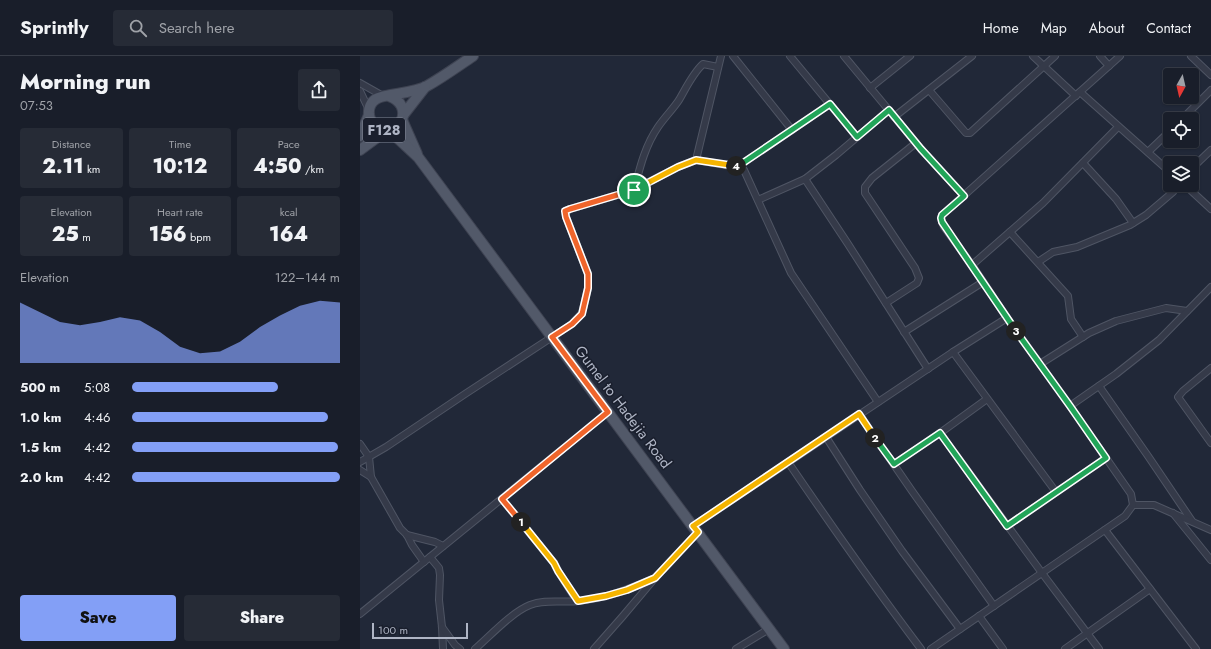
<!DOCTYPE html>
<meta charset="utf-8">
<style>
:root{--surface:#191e2a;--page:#262b36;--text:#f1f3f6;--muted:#9fa2a8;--line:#373c47;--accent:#839ff6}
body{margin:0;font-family:Jost,sans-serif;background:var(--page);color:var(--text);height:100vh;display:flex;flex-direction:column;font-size:15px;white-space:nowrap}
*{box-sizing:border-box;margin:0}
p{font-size:13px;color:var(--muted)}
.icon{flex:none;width:22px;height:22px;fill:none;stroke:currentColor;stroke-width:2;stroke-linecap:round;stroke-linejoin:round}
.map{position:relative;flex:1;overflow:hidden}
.side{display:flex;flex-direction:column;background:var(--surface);width:360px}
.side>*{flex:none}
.needle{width:26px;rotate:188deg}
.buttons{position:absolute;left:803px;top:12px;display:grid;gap:8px}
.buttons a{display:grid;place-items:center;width:36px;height:36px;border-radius:4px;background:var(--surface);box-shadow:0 1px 3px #0004,0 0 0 1px var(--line);font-size:20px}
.scale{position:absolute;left:12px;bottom:10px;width:96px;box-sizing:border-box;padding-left:4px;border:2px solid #afb5c5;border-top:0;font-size:11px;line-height:14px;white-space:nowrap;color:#afb5c5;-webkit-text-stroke:3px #1a1f2d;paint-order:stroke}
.pin{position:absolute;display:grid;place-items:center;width:34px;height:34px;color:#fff;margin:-17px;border:2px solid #fff;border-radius:50%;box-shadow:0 1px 4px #0007}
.km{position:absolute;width:20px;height:20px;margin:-10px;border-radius:50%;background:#222;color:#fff;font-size:11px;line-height:20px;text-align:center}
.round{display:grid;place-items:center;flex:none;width:42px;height:42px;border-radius:4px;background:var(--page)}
.summary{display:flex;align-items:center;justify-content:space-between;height:68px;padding:0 20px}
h1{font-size:22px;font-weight:800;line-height:30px}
.figures{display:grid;grid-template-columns:repeat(3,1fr);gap:6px;height:68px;padding:4px 20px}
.figures div{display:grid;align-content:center;border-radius:4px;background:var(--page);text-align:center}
.figures b{font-size:20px;font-weight:800}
.figures small{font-size:11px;font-weight:400}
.figures p{font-size:11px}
.chart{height:112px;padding:8px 20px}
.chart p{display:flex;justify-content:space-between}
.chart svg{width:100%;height:72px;margin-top:4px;fill:var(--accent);opacity:.7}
.button{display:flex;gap:8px;margin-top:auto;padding:8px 20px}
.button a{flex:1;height:46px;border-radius:4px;background:var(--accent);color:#111;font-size:16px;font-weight:800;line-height:46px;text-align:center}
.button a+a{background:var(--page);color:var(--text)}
ul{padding:0 20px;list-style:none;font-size:13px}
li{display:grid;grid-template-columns:64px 48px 1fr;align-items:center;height:30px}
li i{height:10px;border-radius:5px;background:var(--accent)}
header{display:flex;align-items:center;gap:24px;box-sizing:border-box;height:56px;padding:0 20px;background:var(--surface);border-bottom:1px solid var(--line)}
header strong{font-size:19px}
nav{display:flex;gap:22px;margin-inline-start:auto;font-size:14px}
.search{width:280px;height:36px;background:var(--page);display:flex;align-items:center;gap:10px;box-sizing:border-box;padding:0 14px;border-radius:4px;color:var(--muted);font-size:15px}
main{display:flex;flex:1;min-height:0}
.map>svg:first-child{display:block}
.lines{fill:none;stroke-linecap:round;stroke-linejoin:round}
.street-casing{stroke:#4f5564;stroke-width:8}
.primary-casing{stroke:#3e4352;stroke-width:12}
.street{stroke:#353a49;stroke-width:6}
.primary{stroke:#525969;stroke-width:10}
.split-1-casing{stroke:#fff;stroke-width:8}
.split-2-casing{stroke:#fff;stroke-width:8}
.split-3-casing{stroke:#fff;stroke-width:8}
.split-4-casing{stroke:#fff;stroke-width:8}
.split-5-casing{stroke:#fff;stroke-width:8}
.split-1{stroke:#f0652b;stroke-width:5}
.split-2{stroke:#f5b400;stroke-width:5}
.split-3{stroke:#22a559;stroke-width:5}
.split-4{stroke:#22a559;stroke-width:5}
.split-5{stroke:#f5b400;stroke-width:5}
.labels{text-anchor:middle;stroke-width:3;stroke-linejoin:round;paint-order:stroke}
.shield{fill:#1a1f2d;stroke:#828897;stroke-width:1}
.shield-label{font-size:14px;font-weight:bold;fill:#afb5c5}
.street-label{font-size:15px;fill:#afb5c5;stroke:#1a1f2d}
</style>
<header>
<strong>Sprintly</strong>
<div class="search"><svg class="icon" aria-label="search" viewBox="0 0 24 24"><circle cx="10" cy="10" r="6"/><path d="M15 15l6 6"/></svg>Search here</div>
<nav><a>Home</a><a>Map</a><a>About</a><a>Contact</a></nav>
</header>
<main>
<section class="side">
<div class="summary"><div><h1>Morning run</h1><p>07:53</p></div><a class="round"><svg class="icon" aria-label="share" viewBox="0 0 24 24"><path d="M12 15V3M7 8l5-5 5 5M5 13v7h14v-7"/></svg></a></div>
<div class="figures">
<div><p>Distance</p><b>2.11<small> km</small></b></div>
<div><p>Time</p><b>10:12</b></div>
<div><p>Pace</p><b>4:50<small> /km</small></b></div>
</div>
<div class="figures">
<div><p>Elevation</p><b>25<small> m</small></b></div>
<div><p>Heart rate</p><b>156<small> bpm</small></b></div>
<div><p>kcal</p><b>164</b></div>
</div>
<div class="chart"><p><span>Elevation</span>122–144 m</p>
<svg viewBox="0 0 160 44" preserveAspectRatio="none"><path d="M0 44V7L10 13L20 19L30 21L40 19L50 16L60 18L70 25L80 34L90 38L100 37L110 31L120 22L130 15L140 9L150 6L160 7V44z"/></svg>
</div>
<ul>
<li><b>500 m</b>5:08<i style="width:70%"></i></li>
<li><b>1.0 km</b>4:46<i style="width:94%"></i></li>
<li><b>1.5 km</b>4:42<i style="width:99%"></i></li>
<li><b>2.0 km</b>4:42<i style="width:100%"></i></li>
</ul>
<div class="button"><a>Save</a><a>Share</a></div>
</section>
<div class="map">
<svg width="851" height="593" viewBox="0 0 851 593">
<rect width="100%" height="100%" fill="#212838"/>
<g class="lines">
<defs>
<g id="street">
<path d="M373,0L432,74"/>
<path d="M430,0L497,81"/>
<path d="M484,0L561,93L604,140"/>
<path d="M673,0L716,40"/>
<path d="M740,0L749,10"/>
<path d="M831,0L851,19"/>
<path d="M0,27L23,40"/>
<path d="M510,32L550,0"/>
<path d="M569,34L606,77H610L695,0"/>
<path d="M0,35L9,54"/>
<path d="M720,36L810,116"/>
<path d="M534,61L612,0"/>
<path d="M822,63L851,34"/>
<path d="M788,96L810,75"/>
<path d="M336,104L361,0"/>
<path d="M723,107L756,143L773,167"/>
<path d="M377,111L470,48"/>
<path d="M832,112L851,94"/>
<path d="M445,123L488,188L568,313"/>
<path d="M825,129L851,153"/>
<path d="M274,134C280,111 285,90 298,71C305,61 313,53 319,44C326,32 333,17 343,8L358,11"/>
<path d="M398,144L445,123L476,99L529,54"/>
<path d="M650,176L708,240L711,263L723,281"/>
<path d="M678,206L693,196L717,191L770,169L786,159L813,136L817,129"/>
<path d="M612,209L683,147L758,71"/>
<path d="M526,247L557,227L559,222L555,212L505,137V131L512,122L556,87"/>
<path d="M544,276L623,226"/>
<path d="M593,296L696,436"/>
<path d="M680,308L729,277L756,265L806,252L827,255"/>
<path d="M851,312L823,335L818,341L851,387"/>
<path d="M739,330L788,400L832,465"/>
<path d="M710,350L756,318L799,284L851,231"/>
<path d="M499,358L552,435L634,550"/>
<path d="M580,377L682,517L739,593"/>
<path d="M466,381L500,434L542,495L600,573"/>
<path d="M0,388L9,401L11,421L40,472L47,479L52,489L64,506"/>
<path d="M0,406L26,391L105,338L212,268L222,257L228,232V218L206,161L205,155L210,153L271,135L318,111L336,104L377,111L384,114L431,217L518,346"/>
<path d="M428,406C471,469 515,532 561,593"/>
<path d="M534,408L580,377L627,343"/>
<path d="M0,414L11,421"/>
<path d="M142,443L194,507L198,515L217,545"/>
<path d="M773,449H794L851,474"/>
<path d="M813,457L851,504"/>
<path d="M333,470L593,296L647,262"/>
<path d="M647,470L746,402"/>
<path d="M745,474L836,593"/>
<path d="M47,479L75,486L83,490"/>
<path d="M70,501L79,512L80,519L79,544L82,571L83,593"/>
<path d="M0,558L248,356"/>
<path d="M619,560L643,593"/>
<path d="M82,571L95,589L100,593"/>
<path d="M115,593C130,580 152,556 170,549C185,543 202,547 219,545C247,542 269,533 295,522"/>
<path d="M234,593L263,560L295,522L338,476"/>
<path d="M376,593L409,573"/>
<path d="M571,593L765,460L773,449L771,438L710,350L647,262L612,209L584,171L582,166L581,162L582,159L760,0"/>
<path d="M705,593L790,533"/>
</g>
<g id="primary">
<path d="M29,40C55,49 41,82 20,73C7,68 5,50 16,43C21,40 26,40 31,39C41,37 58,35 67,30C83,21 98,10 113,0"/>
<path d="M44,58L65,31"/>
<path d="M42,64L57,98"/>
<path d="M29,74L58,101L424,593"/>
<path d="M0,80L9,59"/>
<path d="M0,94L27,74"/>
</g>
</defs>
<use href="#street" class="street-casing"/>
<use href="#primary" class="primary-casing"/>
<use href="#street" class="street"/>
<use href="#primary" class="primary"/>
</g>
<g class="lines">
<defs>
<path id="split-1" d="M161,466L142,443L248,356L192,281L212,268L222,258L228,232V218L206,161L205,155L210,153L274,134"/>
<path id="split-2" d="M161,466L194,507L198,515L218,545L246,540L267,534L295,522L338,476L333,470L499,358L515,382"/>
<path id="split-3" d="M515,382L534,408L580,377L647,470L746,402L710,350L656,275"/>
<path id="split-4" d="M376,110L377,111L470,48L497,81L529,54L561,93L604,140L582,159L581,162L582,166L656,275"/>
<path id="split-5" d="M274,134L318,111L336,104L376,110"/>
</defs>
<use href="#split-1" class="split-1-casing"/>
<use href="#split-2" class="split-2-casing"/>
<use href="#split-3" class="split-3-casing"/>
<use href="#split-4" class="split-4-casing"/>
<use href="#split-5" class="split-5-casing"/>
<use href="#split-1" class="split-1"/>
<use href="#split-2" class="split-2"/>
<use href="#split-3" class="split-3"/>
<use href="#split-4" class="split-4"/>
<use href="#split-5" class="split-5"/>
</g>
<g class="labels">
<rect class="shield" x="3" y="62" width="42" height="24" rx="3"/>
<g class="shield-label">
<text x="24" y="79">F128</text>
</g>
<g class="street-label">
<text transform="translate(263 351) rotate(53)" y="5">Gumel to Hadejia Road</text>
</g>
</g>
</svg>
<div class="buttons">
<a><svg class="needle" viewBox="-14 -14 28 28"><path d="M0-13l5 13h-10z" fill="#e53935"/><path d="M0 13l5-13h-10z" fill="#9fa2a8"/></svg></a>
<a><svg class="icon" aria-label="locate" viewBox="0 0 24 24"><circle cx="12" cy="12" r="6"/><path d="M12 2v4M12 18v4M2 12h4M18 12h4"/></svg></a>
<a><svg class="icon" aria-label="layers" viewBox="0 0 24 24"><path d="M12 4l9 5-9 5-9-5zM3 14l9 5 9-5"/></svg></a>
</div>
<div class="scale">100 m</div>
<div class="pin" style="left:274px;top:134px;background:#1e9e55"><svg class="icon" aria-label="arrive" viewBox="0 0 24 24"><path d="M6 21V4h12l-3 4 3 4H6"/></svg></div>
<b class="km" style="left:161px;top:466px">1</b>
<b class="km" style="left:515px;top:382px">2</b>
<b class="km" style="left:656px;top:275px">3</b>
<b class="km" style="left:376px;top:110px">4</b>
</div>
</main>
